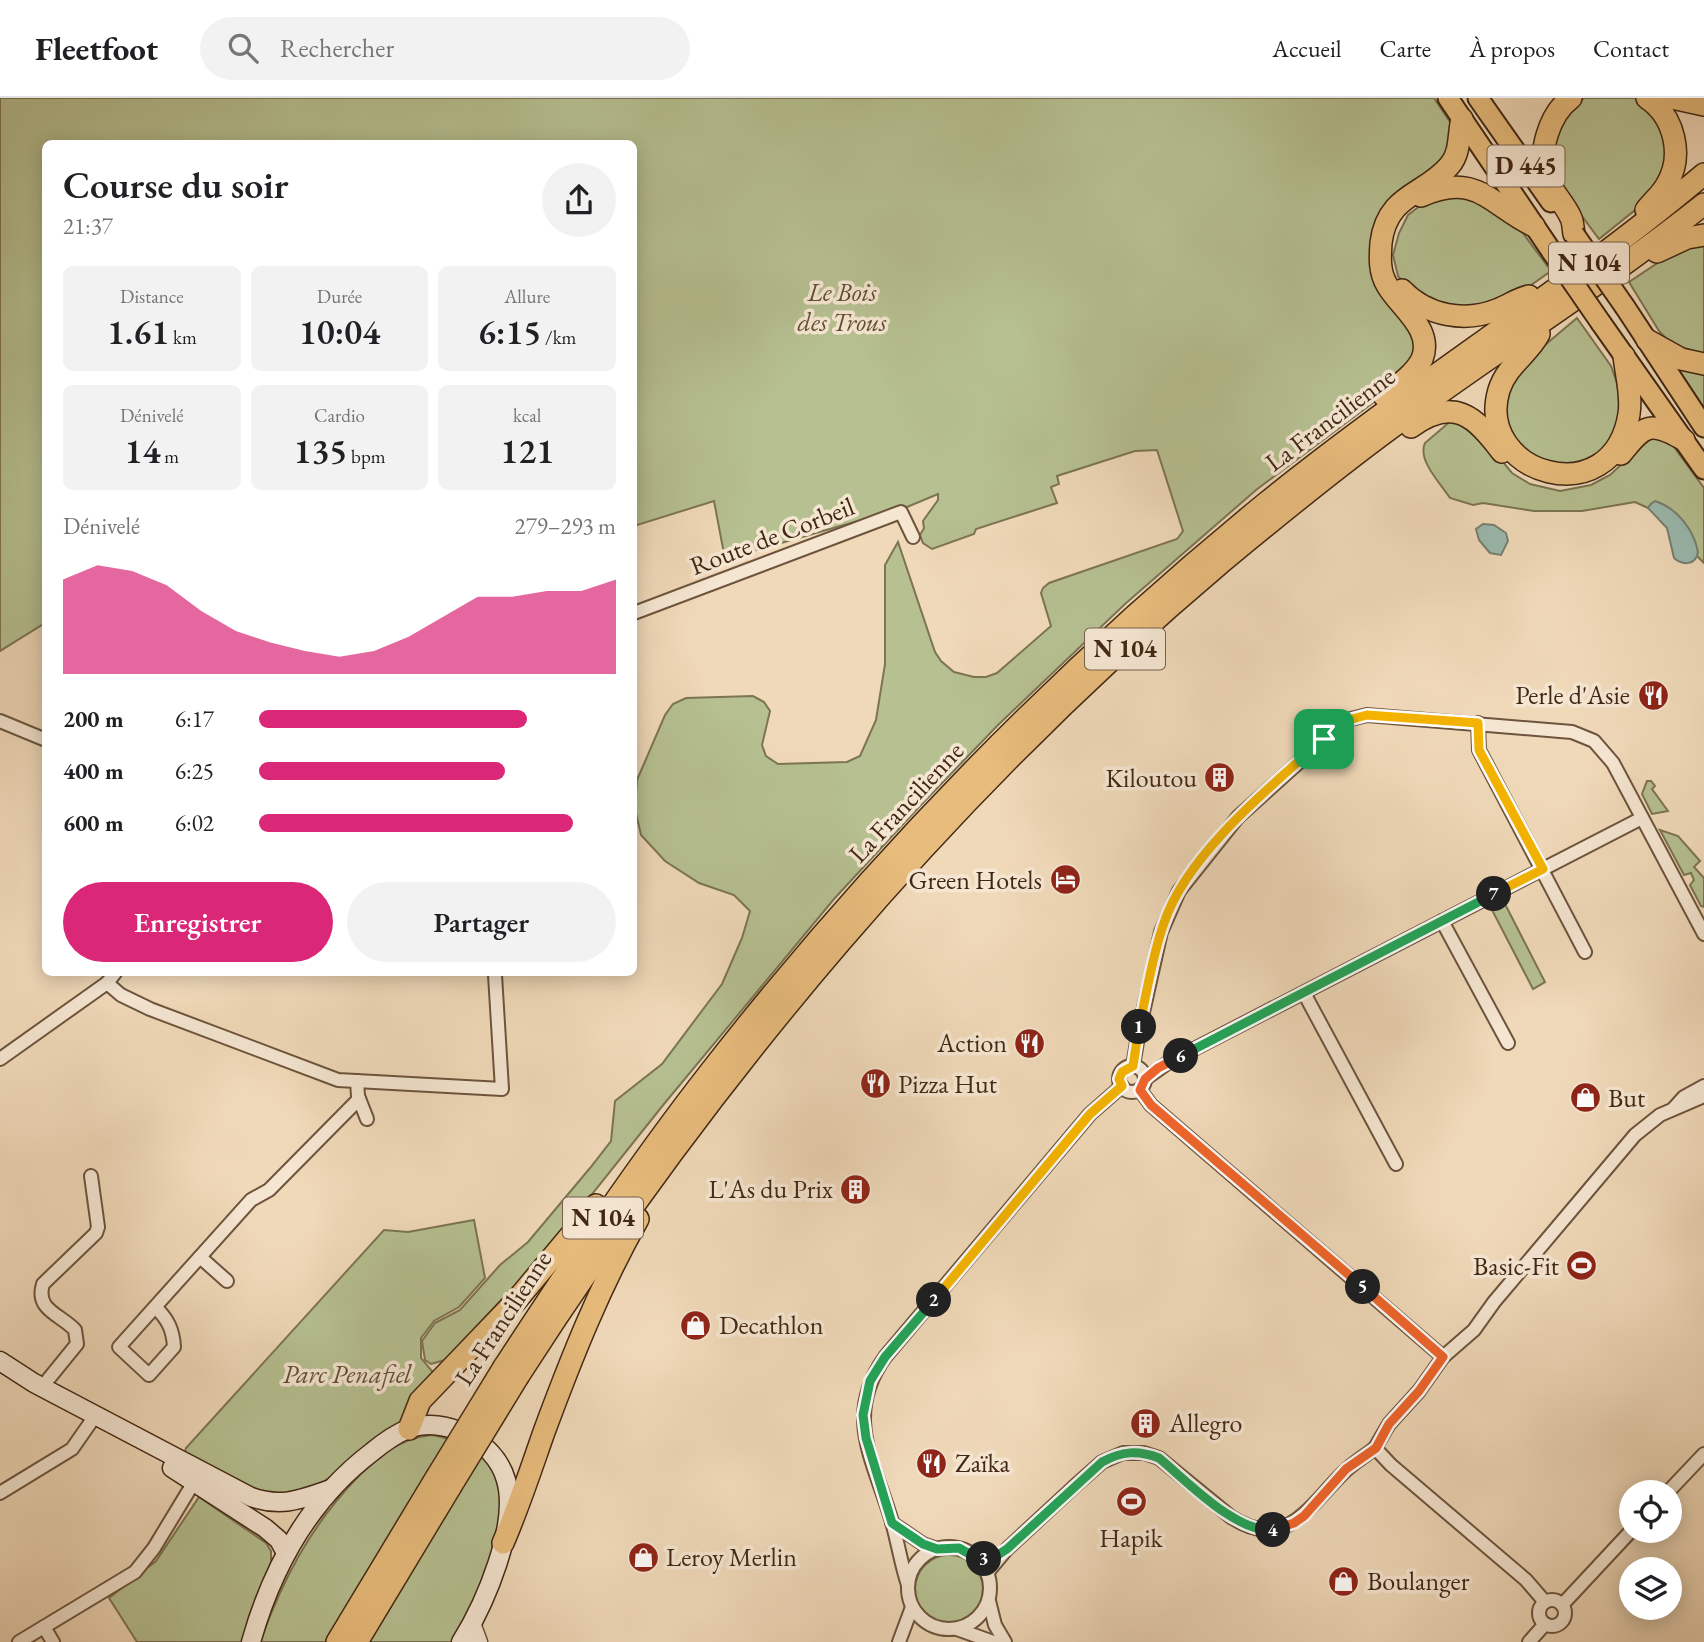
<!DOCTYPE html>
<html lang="fr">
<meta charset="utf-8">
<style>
:root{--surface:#fff;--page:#f2f2f2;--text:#202124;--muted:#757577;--line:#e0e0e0;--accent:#db2777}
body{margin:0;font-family:"EB Garamond",serif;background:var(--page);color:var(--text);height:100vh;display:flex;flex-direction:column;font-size:26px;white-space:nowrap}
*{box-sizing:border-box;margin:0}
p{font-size:23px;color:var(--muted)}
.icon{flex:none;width:38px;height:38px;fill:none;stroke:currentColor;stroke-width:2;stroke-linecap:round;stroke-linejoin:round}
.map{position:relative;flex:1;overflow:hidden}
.side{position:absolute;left:42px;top:42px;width:595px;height:836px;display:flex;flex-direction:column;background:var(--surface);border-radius:10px;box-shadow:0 4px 18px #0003}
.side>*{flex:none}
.buttons{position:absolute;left:1619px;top:1382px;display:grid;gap:14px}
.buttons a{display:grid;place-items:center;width:63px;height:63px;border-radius:50%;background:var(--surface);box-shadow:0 4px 18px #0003;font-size:35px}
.pin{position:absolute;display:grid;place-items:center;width:60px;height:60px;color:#fff;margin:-30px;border-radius:14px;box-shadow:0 4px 10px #0006}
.km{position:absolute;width:35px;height:35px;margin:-18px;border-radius:50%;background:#222;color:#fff;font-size:19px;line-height:35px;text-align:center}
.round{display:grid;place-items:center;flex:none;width:74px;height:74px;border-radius:37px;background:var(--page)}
.overview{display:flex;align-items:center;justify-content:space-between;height:119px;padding:0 21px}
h1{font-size:38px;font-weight:600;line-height:52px}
.stats{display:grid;grid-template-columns:repeat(3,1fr);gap:10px;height:119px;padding:7px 21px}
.stats div{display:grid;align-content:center;border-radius:10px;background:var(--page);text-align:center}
.stats b{font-size:35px;font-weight:600}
.stats small{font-size:19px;font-weight:400}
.stats p{font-size:19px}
.chart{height:196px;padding:14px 21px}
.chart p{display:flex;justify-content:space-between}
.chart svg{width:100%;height:126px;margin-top:7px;fill:var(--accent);opacity:.7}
.button{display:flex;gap:14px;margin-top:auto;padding:14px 21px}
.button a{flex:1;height:80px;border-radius:42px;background:var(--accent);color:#fff;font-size:28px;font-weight:600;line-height:80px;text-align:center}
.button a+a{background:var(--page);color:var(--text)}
ul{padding:0 21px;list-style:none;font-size:23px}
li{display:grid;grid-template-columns:112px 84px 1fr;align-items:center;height:52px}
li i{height:18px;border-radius:9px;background:var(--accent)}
header{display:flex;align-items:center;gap:42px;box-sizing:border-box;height:98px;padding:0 35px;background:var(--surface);border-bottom:2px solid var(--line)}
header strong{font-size:33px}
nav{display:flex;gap:38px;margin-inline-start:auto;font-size:24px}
.search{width:490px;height:63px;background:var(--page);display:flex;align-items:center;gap:18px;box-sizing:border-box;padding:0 24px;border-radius:38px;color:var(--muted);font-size:26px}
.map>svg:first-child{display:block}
.green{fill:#b6c091;stroke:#7c7452;stroke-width:2}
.water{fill:#9abaaf;stroke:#778071;stroke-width:2}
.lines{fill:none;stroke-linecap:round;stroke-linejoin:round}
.minor-casing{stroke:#6e543d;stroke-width:16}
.tertiary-casing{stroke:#6e543d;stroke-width:19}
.secondary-casing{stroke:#422814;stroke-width:21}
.primary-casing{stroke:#422814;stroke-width:23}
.trunk-casing{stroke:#422814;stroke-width:24}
.minor{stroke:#f5e6d2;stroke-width:12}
.tertiary{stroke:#f5e6d2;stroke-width:16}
.secondary{stroke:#f5e6d2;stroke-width:18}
.primary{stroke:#e8bc7c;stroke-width:19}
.trunk{stroke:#e8bc7c;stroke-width:21}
.primary-bridge-casing{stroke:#422814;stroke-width:23;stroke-linecap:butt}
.trunk-bridge-casing{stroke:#422814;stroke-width:24;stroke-linecap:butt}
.primary-bridge{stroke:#e8bc7c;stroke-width:19}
.trunk-bridge{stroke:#e8bc7c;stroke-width:21}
.split-1-casing{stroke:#fff;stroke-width:14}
.split-2-casing{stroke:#fff;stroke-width:14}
.split-3-casing{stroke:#fff;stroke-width:14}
.split-4-casing{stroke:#fff;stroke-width:14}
.split-5-casing{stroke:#fff;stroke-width:14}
.split-6-casing{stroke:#fff;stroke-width:14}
.split-7-casing{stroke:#fff;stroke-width:14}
.split-8-casing{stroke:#fff;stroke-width:14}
.split-1{stroke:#f5b400;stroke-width:9}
.split-2{stroke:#f5b400;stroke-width:9}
.split-3{stroke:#22a559;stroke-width:9}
.split-4{stroke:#22a559;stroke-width:9}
.split-5{stroke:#f0652b;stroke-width:9}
.split-6{stroke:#f0652b;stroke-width:9}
.split-7{stroke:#22a559;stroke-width:9}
.split-8{stroke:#f5b400;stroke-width:9}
.labels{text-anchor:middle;stroke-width:7;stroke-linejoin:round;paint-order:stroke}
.shield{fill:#f5e6d2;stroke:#78614d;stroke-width:2}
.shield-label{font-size:24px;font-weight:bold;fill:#422814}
.park-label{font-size:26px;font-style:italic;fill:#5f4e33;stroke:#f5e6d2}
.street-label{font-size:26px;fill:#422814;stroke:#f5e6d2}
.poi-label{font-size:26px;fill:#422814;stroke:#f5e6d2;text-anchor:start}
</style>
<header>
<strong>Fleetfoot</strong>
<div class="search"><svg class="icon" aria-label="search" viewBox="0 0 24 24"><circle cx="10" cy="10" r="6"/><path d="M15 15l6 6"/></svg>Rechercher</div>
<nav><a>Accueil</a><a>Carte</a><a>À propos</a><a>Contact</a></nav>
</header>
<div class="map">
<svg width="1704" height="1544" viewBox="0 0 1704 1544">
<rect width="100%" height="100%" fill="#f0d9b9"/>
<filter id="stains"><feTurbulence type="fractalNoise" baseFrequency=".00286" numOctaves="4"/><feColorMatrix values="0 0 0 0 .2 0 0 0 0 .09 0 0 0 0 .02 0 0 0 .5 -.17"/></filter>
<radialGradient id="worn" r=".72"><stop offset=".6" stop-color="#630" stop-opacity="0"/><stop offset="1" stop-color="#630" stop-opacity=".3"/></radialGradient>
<g class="green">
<path d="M0,0H1434L1458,36V52L1402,103L1380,165L1423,236L1398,286L1256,392L1125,506L998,627L919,709L834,801L664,1006L545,1155L445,1262L431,1266L425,1262L422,1243L435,1225L460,1212L500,1167L528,1144L590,1070L611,1043L615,1003L662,966L722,886L742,840L750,813L734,797L699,785L665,763L641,737L635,711L637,682L665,617L673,606L686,600L753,598L764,604L770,613L762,647L766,658L778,666L847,664L860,658L876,622L885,566V467L898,444L935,554L941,563L954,574L974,579H986L997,575L1051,528L1041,495L1043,490L1049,485L1177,441L1183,433L1157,352L1135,353L1057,378L1059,386L1051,389L1057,405L976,431L974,436L932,451L923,445L920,437L924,430L923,423L938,402V396L907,409L725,461L714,403L634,428V46H46L45,525L0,553Z"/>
<path d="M1585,0H1635L1653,10L1670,56L1650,100L1599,141L1567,98L1555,77L1552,48L1573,7Z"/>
<path d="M1466,98L1517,127L1551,173L1524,192L1484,208L1442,210L1408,190L1398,178L1393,157L1399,135L1408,117L1425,104Z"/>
<path d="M1704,142V256L1671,246L1659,233L1629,184L1674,154Z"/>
<path d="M1577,220L1611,268L1618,288L1620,319L1610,348L1582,368L1532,362L1508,331L1505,315L1511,286L1526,263Z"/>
<path d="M1676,268L1704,271V315L1674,272Z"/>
<path d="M1453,321L1484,341L1512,375L1530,386L1560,393L1591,387L1610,377L1651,339L1671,345L1704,390V465L1697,458L1693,439L1651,406L1648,410L1635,404L1582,413H1534L1483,405L1473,407L1450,400C1441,386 1417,362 1425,345Z"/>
<path d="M1647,683H1651L1655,688L1652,691L1668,713L1652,716L1642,696Z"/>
<path d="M1660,732L1678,738L1700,763L1694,769L1704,780V809L1701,808L1690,787L1694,782L1691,775L1684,777Z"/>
<path d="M1505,806L1545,884L1533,891L1492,812Z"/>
<path d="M474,1122L485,1180L459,1209L434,1223L421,1240V1260L436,1278L402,1325L322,1385L301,1395L269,1398L183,1361L186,1350L384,1132L408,1134Z"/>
<path d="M432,1337C446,1339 455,1344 467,1350C473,1353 482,1356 486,1361C527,1405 475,1500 453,1544H260C282,1483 310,1429 355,1382C378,1359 399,1340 432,1337Z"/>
<path d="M199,1399L266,1445L271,1453V1464L243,1544H137L109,1500L156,1463Z"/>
<circle cx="949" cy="1491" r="34"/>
</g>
<g class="water">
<path d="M1655,403C1677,410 1694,432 1698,454C1696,467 1683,468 1674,460L1667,430L1648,410L1651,406Z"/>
<path d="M1483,426L1494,427L1506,435L1508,443L1501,457L1490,455L1479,442L1476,431Z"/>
</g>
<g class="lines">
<defs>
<g id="minor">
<path d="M634,515L901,414L913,439"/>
<path d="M0,623L46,642"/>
<path d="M1478,625L1479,652L1585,854"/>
<path d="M1442,823L1508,945"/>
<path d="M107,885L121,897L150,911L338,982L502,991L495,877"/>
<path d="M1304,895L1396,1066"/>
<path d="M0,961L107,885L115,875"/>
<path d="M1133,968L1139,932L1161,834L1179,793L1238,719L1338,629L1351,621L1367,617L1572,634L1594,643L1613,665L1704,836"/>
<circle cx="1132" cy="981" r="13"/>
<path d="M1145,981L1169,964L1642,720"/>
<path d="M357,983L358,998L367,1021"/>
<path d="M1140,992L1151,1007L1443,1259"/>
<path d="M1674,1010L1684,999L1704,988"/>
<path d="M200,1159L227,1183"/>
<path d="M155,1209C168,1221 173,1232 174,1249L149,1277L119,1249L251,1102L269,1092L359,1001"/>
<path d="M42,1289L77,1246L75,1232C60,1216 35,1212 43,1186L96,1135L98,1129L91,1078"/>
<path d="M0,1395L72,1351L95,1318"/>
<path d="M1667,1395L1704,1356"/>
<path d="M892,1425L923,1446L937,1451"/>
<circle cx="949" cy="1490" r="41"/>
<path d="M987,1475L1007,1451L1076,1387L1102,1364L1123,1355H1144L1159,1360L1231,1419C1286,1455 1309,1408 1344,1374C1353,1365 1365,1358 1375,1350"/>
<path d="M908,1487C901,1466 898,1445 892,1424C874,1362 843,1319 885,1259L1090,1016L1122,988"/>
<circle cx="1552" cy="1515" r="13"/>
<path d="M989,1503L995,1527L1005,1544"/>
<path d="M1545,1504L1526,1482L1391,1367L1375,1350L1389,1326L1419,1293L1443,1259L1474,1232L1494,1204L1635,1037L1660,1017L1704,998"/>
<path d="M1562,1507L1631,1433"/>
<path d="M44,1529L53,1544"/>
<path d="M957,1531L993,1544"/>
<path d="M19,1544L135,1474L154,1450L194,1384"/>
<path d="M899,1544L912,1509"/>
<path d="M1529,1544L1545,1526"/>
</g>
<path id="tertiary" d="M472,1525L479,1544"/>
<g id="secondary">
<path d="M0,1263L34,1285L251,1399C282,1410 302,1401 331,1391"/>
<path d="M172,1370L265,1430L279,1442L286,1455"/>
<path d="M251,1544C272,1470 310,1401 372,1354C383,1345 395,1336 408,1331C427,1324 448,1327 465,1336C484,1345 500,1361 506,1382C519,1427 485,1506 461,1544"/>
</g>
<g id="primary">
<path d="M1448,0L1552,154"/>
<path d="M1478,0L1551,104"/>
<path d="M1625,209L1704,329"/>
<path d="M1601,225L1704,371"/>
</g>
<g id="trunk">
<path d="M1571,0C1549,16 1537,56 1547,81C1553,95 1565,106 1571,120C1573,124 1573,131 1574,136"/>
<path d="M1672,0L1704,7"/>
<path d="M1421,98C1477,73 1490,107 1534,128"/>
<path d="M1646,112C1653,103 1662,96 1667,86C1684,57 1674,18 1647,0"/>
<path d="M1657,154L1687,140L1704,137"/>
<path d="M1402,192C1427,218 1465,225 1499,211C1509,207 1519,200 1529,198"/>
<path d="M1539,236C1528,257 1507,267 1499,292C1474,376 1613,418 1629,316C1632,297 1626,277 1624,258"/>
<path d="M1647,242L1681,261L1704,266"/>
<path d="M1384,298C1397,288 1415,276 1422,261C1434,231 1400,210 1387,187C1379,174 1380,159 1381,145C1387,95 1426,97 1450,67C1461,54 1458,36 1462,21"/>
<path d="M1411,329C1454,298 1475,318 1502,354"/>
<path d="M1621,356C1644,327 1650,322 1684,342"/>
<path d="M504,1269C570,1168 636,1069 710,974C873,765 1060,573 1266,405C1407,290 1564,194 1704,76"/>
<path d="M519,1277C713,975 948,695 1223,463C1281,415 1341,366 1402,322C1502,249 1607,183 1704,106"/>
<path d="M409,1331L420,1303L515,1204L596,1107"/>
<path d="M503,1445C519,1408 531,1371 544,1334C571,1261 600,1188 638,1121"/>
<path d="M337,1544L436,1380"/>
<path d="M357,1544L451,1388"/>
</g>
</defs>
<use href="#minor" class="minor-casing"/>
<use href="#tertiary" class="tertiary-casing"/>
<use href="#secondary" class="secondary-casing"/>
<use href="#primary" class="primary-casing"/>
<use href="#trunk" class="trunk-casing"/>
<use href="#minor" class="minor"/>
<use href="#tertiary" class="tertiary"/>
<use href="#secondary" class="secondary"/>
<use href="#primary" class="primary"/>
<use href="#trunk" class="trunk"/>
<defs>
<g id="primary-bridge">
<path d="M1574,136L1625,209"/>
<path d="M1552,154L1601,225"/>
</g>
<g id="trunk-bridge">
<path d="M436,1380L504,1269"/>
<path d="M451,1388L519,1277"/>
</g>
</defs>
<use href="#primary-bridge" class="primary-bridge-casing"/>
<use href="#trunk-bridge" class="trunk-bridge-casing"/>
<use href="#primary-bridge" class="primary-bridge"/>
<use href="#trunk-bridge" class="trunk-bridge"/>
</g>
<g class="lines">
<defs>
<path id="split-1" d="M1139,929C1147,895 1152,858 1164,825C1187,756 1271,688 1324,641"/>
<path id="split-2" d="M934,1202L1090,1016L1122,988L1119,981L1122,974L1133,968L1139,929"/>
<path id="split-3" d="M934,1202L885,1259L870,1283L863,1317L866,1340L892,1425L923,1446L937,1451L959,1450L978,1461H984"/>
<path id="split-4" d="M984,1461L993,1460L1007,1451L1102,1364C1122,1353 1138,1352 1159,1360C1187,1383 1236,1435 1273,1432"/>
<path id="split-5" d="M1273,1432L1294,1425L1304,1418L1346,1371L1376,1350L1389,1326L1419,1293L1443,1259L1363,1189"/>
<path id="split-6" d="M1181,958L1158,970L1145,981L1140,992L1151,1007L1363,1189"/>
<path id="split-7" d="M1181,958L1494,796"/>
<path id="split-8" d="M1324,641L1352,621L1367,617L1478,625L1479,652L1543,771L1494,796"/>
</defs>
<use href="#split-1" class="split-1-casing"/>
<use href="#split-2" class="split-2-casing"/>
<use href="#split-3" class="split-3-casing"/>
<use href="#split-4" class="split-4-casing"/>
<use href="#split-5" class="split-5-casing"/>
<use href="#split-6" class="split-6-casing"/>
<use href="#split-7" class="split-7-casing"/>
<use href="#split-8" class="split-8-casing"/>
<use href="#split-1" class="split-1"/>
<use href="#split-2" class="split-2"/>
<use href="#split-3" class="split-3"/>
<use href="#split-4" class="split-4"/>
<use href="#split-5" class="split-5"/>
<use href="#split-6" class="split-6"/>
<use href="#split-7" class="split-7"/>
<use href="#split-8" class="split-8"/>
</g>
<defs>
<symbol id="restaurant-disc" viewBox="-11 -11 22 22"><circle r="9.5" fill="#8f2418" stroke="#f5e6d2"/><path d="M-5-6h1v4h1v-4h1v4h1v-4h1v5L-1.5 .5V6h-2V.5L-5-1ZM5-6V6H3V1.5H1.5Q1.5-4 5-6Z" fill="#fff"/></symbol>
<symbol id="building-disc" viewBox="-11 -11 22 22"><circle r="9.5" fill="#8f2418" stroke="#f5e6d2"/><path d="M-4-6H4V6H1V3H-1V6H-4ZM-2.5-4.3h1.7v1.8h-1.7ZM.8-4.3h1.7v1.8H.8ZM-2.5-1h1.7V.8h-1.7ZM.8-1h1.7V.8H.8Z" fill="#fff"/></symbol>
<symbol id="hotel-disc" viewBox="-11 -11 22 22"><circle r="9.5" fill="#8f2418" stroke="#f5e6d2"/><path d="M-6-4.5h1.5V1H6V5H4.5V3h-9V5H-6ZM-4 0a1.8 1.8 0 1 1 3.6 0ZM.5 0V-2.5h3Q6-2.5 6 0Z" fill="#fff"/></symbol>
<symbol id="shop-disc" viewBox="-11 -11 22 22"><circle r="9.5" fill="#8f2418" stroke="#f5e6d2"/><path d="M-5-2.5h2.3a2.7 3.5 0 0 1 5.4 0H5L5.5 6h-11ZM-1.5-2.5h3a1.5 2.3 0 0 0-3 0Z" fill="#fff"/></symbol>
<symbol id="stadium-disc" viewBox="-11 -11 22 22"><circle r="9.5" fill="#8f2418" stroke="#f5e6d2"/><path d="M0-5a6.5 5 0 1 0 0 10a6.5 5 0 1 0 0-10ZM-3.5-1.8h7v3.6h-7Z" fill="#fff"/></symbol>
</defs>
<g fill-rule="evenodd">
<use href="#restaurant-disc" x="1636" y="580" width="35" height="35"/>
<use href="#building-disc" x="1202" y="662" width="35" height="35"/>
<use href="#hotel-disc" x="1048" y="764" width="35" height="35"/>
<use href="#restaurant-disc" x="1012" y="928" width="35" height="35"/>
<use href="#restaurant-disc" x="858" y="968" width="35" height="35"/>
<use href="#shop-disc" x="1568" y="982" width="35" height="35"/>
<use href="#building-disc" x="838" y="1074" width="35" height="35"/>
<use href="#stadium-disc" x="1564" y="1150" width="35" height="35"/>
<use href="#shop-disc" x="678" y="1210" width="35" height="35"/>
<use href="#building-disc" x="1128" y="1308" width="35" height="35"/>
<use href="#restaurant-disc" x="914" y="1348" width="35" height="35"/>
<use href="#stadium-disc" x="1114" y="1386" width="35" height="35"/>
<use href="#shop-disc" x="626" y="1442" width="35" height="35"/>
<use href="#shop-disc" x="1326" y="1466" width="35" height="35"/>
</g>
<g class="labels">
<g class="shield">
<rect x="1487.5" y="47.5" width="77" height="41" rx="5"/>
<rect x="1549" y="144.5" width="80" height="41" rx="5"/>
<rect x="1085" y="530.5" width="80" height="41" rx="5"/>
<rect x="563" y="1099.5" width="80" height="41" rx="5"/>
</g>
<g class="shield-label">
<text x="1526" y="76">D 445</text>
<text x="1589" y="173">N 104</text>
<text x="1125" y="559">N 104</text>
<text x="603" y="1128">N 104</text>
</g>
<g class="park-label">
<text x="842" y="203">Le Bois<tspan x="842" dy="30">des Trous</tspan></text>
<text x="347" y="1285">Parc Penafiel</text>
</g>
<g class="street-label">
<text transform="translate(1330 321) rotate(-37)" y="9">La Francilienne</text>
<text transform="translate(772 438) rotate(-21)" y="9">Route de Corbeil</text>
<text transform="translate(906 704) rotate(-47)" y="9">La Francilienne</text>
<text transform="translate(503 1220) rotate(-57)" y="9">La Francilienne</text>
</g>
<g class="poi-label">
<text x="1630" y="606" text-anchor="end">Perle d'Asie</text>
<text x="1197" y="689" text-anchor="end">Kiloutou</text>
<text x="1042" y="791" text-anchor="end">Green Hotels</text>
<text x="1007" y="954" text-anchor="end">Action</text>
<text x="898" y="995">Pizza Hut</text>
<text x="1608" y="1009">But</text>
<text x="833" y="1100" text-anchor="end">L'As du Prix</text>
<text x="1559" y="1177" text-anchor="end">Basic-Fit</text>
<text x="719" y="1236">Decathlon</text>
<text x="1169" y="1334">Allegro</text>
<text x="955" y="1374">Zaïka</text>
<text x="1131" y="1449" text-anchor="middle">Hapik</text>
<text x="666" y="1468">Leroy Merlin</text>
<text x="1367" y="1492">Boulanger</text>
</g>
</g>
<rect width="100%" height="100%" filter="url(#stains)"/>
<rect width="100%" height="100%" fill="url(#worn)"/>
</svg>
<div class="buttons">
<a><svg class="icon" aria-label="locate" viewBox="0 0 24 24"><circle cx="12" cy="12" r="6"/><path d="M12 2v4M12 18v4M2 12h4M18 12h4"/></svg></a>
<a><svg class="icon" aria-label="layers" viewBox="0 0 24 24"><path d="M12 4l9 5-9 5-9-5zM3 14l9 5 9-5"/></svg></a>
</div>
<div class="pin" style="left:1324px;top:641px;background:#1e9e55"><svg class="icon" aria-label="arrive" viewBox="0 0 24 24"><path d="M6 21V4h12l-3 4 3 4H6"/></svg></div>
<b class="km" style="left:1139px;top:929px">1</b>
<b class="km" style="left:934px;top:1202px">2</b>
<b class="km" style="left:984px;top:1461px">3</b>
<b class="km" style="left:1273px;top:1432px">4</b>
<b class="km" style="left:1363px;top:1189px">5</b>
<b class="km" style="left:1181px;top:958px">6</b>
<b class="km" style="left:1494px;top:796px">7</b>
<section class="side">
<div class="overview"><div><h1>Course du soir</h1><p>21:37</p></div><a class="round"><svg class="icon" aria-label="share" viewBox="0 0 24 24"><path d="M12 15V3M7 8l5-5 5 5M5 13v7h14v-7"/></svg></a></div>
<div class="stats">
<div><p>Distance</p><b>1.61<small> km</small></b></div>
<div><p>Durée</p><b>10:04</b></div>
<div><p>Allure</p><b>6:15<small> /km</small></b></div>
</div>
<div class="stats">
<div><p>Dénivelé</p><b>14<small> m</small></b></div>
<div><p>Cardio</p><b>135<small> bpm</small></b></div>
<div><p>kcal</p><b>121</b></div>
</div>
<div class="chart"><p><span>Dénivelé</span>279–293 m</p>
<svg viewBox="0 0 160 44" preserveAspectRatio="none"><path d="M0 44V11L10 6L20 8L30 13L40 22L50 29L60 33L70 36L80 38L90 36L100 31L110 24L120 17L130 17L140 15L150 15L160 11V44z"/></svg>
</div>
<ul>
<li><b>200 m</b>6:17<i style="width:75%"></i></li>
<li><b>400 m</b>6:25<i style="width:69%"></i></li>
<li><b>600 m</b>6:02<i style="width:88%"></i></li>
</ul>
<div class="button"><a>Enregistrer</a><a>Partager</a></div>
</section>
</div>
